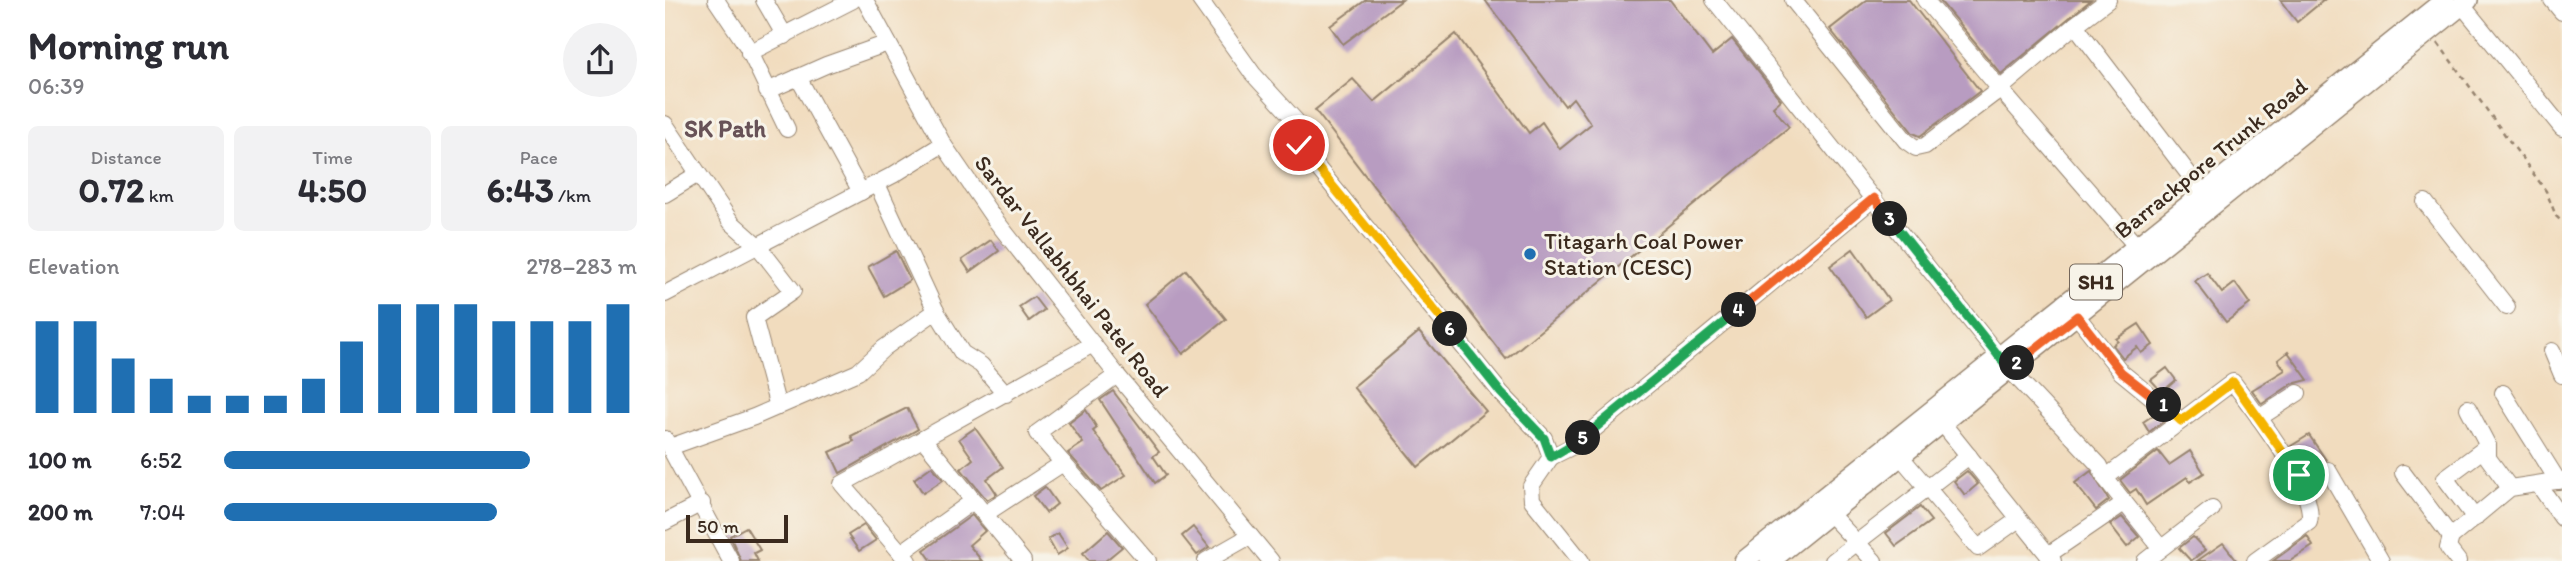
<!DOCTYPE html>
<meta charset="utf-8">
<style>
:root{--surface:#fff;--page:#f2f2f3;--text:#2b2b33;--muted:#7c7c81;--accent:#1f6fb2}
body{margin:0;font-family:Itim,sans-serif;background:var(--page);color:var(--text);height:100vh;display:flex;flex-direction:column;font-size:26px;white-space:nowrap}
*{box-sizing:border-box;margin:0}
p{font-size:23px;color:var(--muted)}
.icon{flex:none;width:38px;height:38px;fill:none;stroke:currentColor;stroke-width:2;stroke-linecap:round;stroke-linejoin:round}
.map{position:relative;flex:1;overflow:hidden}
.panel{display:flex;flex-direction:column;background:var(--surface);width:665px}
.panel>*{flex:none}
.scale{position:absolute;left:21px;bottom:18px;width:102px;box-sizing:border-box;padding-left:7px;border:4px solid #3b2a1e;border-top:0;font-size:19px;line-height:24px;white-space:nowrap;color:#3b2a1e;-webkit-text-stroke:5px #f7f3e8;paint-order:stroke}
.pin{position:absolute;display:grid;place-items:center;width:60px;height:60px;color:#fff;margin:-30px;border:4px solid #fff;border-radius:50%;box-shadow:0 2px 7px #0007}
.km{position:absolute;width:35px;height:35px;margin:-18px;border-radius:50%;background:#222;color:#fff;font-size:19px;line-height:35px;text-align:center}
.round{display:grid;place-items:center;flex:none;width:74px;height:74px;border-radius:37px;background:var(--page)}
.overview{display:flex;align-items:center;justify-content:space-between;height:119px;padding:0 28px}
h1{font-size:38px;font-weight:700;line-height:52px}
.stats{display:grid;grid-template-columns:repeat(3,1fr);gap:10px;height:119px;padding:7px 28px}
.stats div{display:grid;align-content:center;border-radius:10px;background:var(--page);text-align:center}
.stats b{font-size:35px;font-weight:700}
.stats small{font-size:19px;font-weight:400}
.stats p{font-size:19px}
.chart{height:196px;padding:14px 28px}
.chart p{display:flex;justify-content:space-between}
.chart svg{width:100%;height:126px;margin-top:7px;stroke:var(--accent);stroke-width:6}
ul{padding:0 28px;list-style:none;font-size:23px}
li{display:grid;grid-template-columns:112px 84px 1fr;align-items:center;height:52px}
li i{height:18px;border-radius:9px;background:var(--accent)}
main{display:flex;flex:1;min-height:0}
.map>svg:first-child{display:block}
.building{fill:#b89cc1}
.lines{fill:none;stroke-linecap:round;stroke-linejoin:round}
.minor-casing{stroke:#96836e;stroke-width:18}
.major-casing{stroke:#96836e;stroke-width:22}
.path{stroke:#96836e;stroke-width:2.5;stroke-dasharray:5 5;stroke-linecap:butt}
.minor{stroke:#fff;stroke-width:16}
.major{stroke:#fff;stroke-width:19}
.split-1-casing{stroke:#fff;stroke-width:14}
.split-2-casing{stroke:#fff;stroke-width:14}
.split-3-casing{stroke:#fff;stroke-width:14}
.split-4-casing{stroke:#fff;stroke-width:14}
.split-5-casing{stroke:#fff;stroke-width:14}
.split-6-casing{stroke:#fff;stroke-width:14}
.split-7-casing{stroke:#fff;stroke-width:14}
.split-1{stroke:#f5b400;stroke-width:9}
.split-2{stroke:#f0652b;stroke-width:9}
.split-3{stroke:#22a559;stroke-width:9}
.split-4{stroke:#f0652b;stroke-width:9}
.split-5{stroke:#22a559;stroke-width:9}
.split-6{stroke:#22a559;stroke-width:9}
.split-7{stroke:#f5b400;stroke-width:9}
.poi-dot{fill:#1f6fb2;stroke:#f7f3e8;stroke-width:2.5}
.labels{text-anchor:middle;stroke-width:6;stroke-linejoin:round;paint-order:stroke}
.shield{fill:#f7f3e8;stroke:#73665b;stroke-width:2}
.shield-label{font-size:21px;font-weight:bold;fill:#3b2a1e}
.street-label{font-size:23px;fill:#3b2a1e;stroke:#f7f3e8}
.poi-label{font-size:23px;fill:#3b2a1e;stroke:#f7f3e8;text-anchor:start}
.neighbourhood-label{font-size:24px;font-weight:bold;fill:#675257;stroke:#f7f3e8}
</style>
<main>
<section class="panel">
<div class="overview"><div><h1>Morning run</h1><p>06:39</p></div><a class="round"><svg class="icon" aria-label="share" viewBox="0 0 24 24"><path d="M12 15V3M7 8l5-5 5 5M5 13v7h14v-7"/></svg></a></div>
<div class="stats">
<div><p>Distance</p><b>0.72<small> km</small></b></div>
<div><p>Time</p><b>4:50</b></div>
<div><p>Pace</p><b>6:43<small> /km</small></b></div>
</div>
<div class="chart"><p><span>Elevation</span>278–283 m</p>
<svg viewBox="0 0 160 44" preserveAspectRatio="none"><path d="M5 44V12M15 44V12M25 44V25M35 44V32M45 44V38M55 44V38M65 44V38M75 44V32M85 44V19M95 44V6M105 44V6M115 44V6M125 44V12M135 44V12M145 44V12M155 44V6"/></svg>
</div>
<ul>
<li><b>100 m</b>6:52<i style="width:74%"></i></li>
<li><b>200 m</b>7:04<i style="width:66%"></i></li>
</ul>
</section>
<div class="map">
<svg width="1897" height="561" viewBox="0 0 1897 561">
<rect width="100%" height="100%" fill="#f7f3e8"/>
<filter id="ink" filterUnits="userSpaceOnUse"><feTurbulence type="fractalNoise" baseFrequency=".0143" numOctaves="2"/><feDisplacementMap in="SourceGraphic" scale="14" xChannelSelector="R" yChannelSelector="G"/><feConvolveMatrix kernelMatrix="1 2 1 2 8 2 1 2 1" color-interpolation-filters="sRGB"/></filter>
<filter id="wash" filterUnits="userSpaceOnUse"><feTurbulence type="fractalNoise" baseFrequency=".00686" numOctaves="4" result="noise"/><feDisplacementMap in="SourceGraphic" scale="28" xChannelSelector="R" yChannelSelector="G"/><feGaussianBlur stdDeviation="1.57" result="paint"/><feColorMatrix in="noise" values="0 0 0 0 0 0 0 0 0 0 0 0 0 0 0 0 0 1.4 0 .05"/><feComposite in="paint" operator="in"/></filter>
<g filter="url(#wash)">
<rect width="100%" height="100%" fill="#f1dcbe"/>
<g id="blocks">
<g class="building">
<path d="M701,0H737L678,44L665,26Z"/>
<path d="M820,0H1005L1047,55L1067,39L1116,100L1108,107L1124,127L841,359L650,110L688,79L709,102L791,34L864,133L877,122L895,149L926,124L908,98L900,106Z"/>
<path d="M1202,0H1244L1315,91L1255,136L1248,133L1165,29Z"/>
<path d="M1274,0H1426L1336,74Z"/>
<path d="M1615,0H1659L1632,22Z"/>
<path d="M326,240L334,251L305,272L297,260Z"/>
<path d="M1188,249L1224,300L1201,317L1165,266Z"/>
<path d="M231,251L245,280L219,296L203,267Z"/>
<path d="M521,270L561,319L518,354L480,304Z"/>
<path d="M1542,273L1557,293L1570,283L1585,304L1561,322L1530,281Z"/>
<path d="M369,297L379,310L364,321L354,307Z"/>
<path d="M1474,324L1488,345L1476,353L1472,347L1458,358L1448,345L1453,341L1451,339Z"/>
<path d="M754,332L821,411L753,467L688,387Z"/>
<path d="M1623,352L1643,380L1627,384L1597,404L1587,390L1620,370L1613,360Z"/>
<path d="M1502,368L1511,380L1497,392L1486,380Z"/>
<path d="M448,391L494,452L488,456L501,475L490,483L435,400Z"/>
<path d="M242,408L253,429L175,473L165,452L189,441L186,436Z"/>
<path d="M421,410L432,428L428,431L461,475L436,491L403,453L418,443L404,423Z"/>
<path d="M1490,414L1499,421L1484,432L1478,422Z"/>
<path d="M310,428L338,467L322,479L332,494L322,500L296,469L308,459L294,439Z"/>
<path d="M1644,435L1661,460L1641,472L1626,446Z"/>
<path d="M1493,451L1504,465L1525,451L1539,473L1525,482L1522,477L1481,505L1471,489L1465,493L1455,480Z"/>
<path d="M267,466L278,480L258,493L249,479Z"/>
<path d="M1302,471L1313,484L1300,495L1289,481Z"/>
<path d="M1426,471L1444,500L1431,510L1410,483Z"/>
<path d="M380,487L392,504L381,513L368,496Z"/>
<path d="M1255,507L1266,521L1231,546L1221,533Z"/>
<path d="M307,515L320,531L304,545L317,561H267L259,550Z"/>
<path d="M1457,517L1474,537L1462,547L1445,525Z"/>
<path d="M199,525L211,540L194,551L183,535Z"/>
<path d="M81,527L95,550L89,553L93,561H76L65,536Z"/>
<path d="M528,527L544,547L532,555L517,536Z"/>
<path d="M443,531L457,547L440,561H424L418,553Z"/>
<path d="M393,533L403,548L392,555L383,539Z"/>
<path d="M1642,536L1648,546L1625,561H1608Z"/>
<path d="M1528,537L1540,550L1526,561L1514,548Z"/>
<path d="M1558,543L1572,561H1532Z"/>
</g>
</g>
</g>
<g filter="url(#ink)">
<use href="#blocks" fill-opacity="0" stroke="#96836e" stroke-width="2"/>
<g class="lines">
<defs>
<g id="minor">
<path d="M51,0L82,46L122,129"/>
<path d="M99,0L120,36"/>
<path d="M200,0L278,144L328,217L452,375L606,561"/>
<path d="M535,0L588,74L631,121L634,145L836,393L879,438L886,457L866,486L867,500L916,561"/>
<path d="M1049,0L1344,369L1435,466L1440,478"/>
<path d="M1128,0L1241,141L1251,148L1260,146L1335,89L1473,248"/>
<path d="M1260,0L1335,89L1410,25L1539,194"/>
<path d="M1887,0L1897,12"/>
<path d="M1797,5L1897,128"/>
<path d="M1410,25L1443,0"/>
<path d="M84,53L188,0"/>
<path d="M133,77L196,192"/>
<path d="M102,91L161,65L223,43"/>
<path d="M0,124L66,222L93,246L128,291L89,318L113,407"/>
<path d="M212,184L271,311L297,353L316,365L341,394"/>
<path d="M0,194L33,174"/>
<path d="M1760,202L1842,307"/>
<path d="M0,294L228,175L278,144"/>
<path d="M1412,316L1456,372L1516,421"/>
<path d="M1887,351L1897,375"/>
<path d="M452,375L372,433L483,561"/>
<path d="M1838,393L1893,481"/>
<path d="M1803,408L1823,446V458L1845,488"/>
<path d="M1594,418L1633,393"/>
<path d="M1278,424L1388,561"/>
<path d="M0,439L66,561"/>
<path d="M258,439L358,561"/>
<path d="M5,447L89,417L193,372L219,348L271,311"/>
<path d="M886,457L910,445L1209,198"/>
<path d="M1236,457L1313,548L1354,519"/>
<path d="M1738,473L1786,537"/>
<path d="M1873,484L1897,518"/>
<path d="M1636,489L1663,470L1716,561"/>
<path d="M320,514L398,463"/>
<path d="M1165,514L1209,561"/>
<path d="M1810,518L1780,478L1823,446"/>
<path d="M0,522L37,503"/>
<path d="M1495,547L1440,478L1568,382C1588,410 1653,491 1644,522L1590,561"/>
<path d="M236,553L308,501"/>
<path d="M1383,555L1459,503"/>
<path d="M243,561L177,484L428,344"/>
<path d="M541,561L585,536"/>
<path d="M1168,561L1304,456"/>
<path d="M1480,561L1547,509"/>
<path d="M1793,561L1783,548L1786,537L1845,488L1897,480"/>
</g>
<g id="major">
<path d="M1079,561L1780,0"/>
<path d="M1105,561L1803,0"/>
</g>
</defs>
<use href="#minor" class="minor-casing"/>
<use href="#major" class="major-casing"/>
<path class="path" d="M1773,43L1881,191L1891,216L1897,222"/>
<use href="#minor" class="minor"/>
<use href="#major" class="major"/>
</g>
</g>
<g class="lines" filter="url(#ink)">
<defs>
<path id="split-1" d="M1499,405L1516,421L1568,382L1634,475"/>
<path id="split-2" d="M1352,363L1412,316L1456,372L1499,405"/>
<path id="split-3" d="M1225,219L1344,369L1352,363"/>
<path id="split-4" d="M1074,310L1209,198L1225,219"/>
<path id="split-5" d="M918,438L1074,310"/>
<path id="split-6" d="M785,329L836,393L879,438L886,457L918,438"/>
<path id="split-7" d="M634,145L785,329"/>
</defs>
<use href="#split-1" class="split-1-casing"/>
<use href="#split-2" class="split-2-casing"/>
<use href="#split-3" class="split-3-casing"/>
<use href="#split-4" class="split-4-casing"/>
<use href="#split-5" class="split-5-casing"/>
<use href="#split-6" class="split-6-casing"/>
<use href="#split-7" class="split-7-casing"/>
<use href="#split-1" class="split-1"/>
<use href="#split-2" class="split-2"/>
<use href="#split-3" class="split-3"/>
<use href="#split-4" class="split-4"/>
<use href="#split-5" class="split-5"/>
<use href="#split-6" class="split-6"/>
<use href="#split-7" class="split-7"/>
</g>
<circle class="poi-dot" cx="865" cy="254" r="7"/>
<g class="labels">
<rect class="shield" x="1405" y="264.5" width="52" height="35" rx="5"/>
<g class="shield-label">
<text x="1431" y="289">SH1</text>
</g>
<g class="street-label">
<text transform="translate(1546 158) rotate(-39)" y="8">Barrackpore Trunk Road</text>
<text transform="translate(407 276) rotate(52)" y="8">Sardar Vallabhbhai Patel Road</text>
</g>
<g class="poi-label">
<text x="879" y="249">Titagarh Coal Power<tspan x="879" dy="26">Station (CESC)</tspan></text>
</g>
<g class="neighbourhood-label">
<text x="60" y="137">SK Path</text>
</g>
</g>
</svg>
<div class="scale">50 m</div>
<div class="pin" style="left:1634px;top:475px;background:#1e9e55"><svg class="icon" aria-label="arrive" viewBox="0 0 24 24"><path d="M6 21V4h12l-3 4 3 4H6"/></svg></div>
<div class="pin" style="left:634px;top:145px;background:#d93025"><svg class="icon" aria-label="check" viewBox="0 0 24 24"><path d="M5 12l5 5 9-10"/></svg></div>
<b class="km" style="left:1499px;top:405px">1</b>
<b class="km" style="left:1352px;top:363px">2</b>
<b class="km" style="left:1225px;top:219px">3</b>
<b class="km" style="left:1074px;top:310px">4</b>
<b class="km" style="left:918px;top:438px">5</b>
<b class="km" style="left:785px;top:329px">6</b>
</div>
</main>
